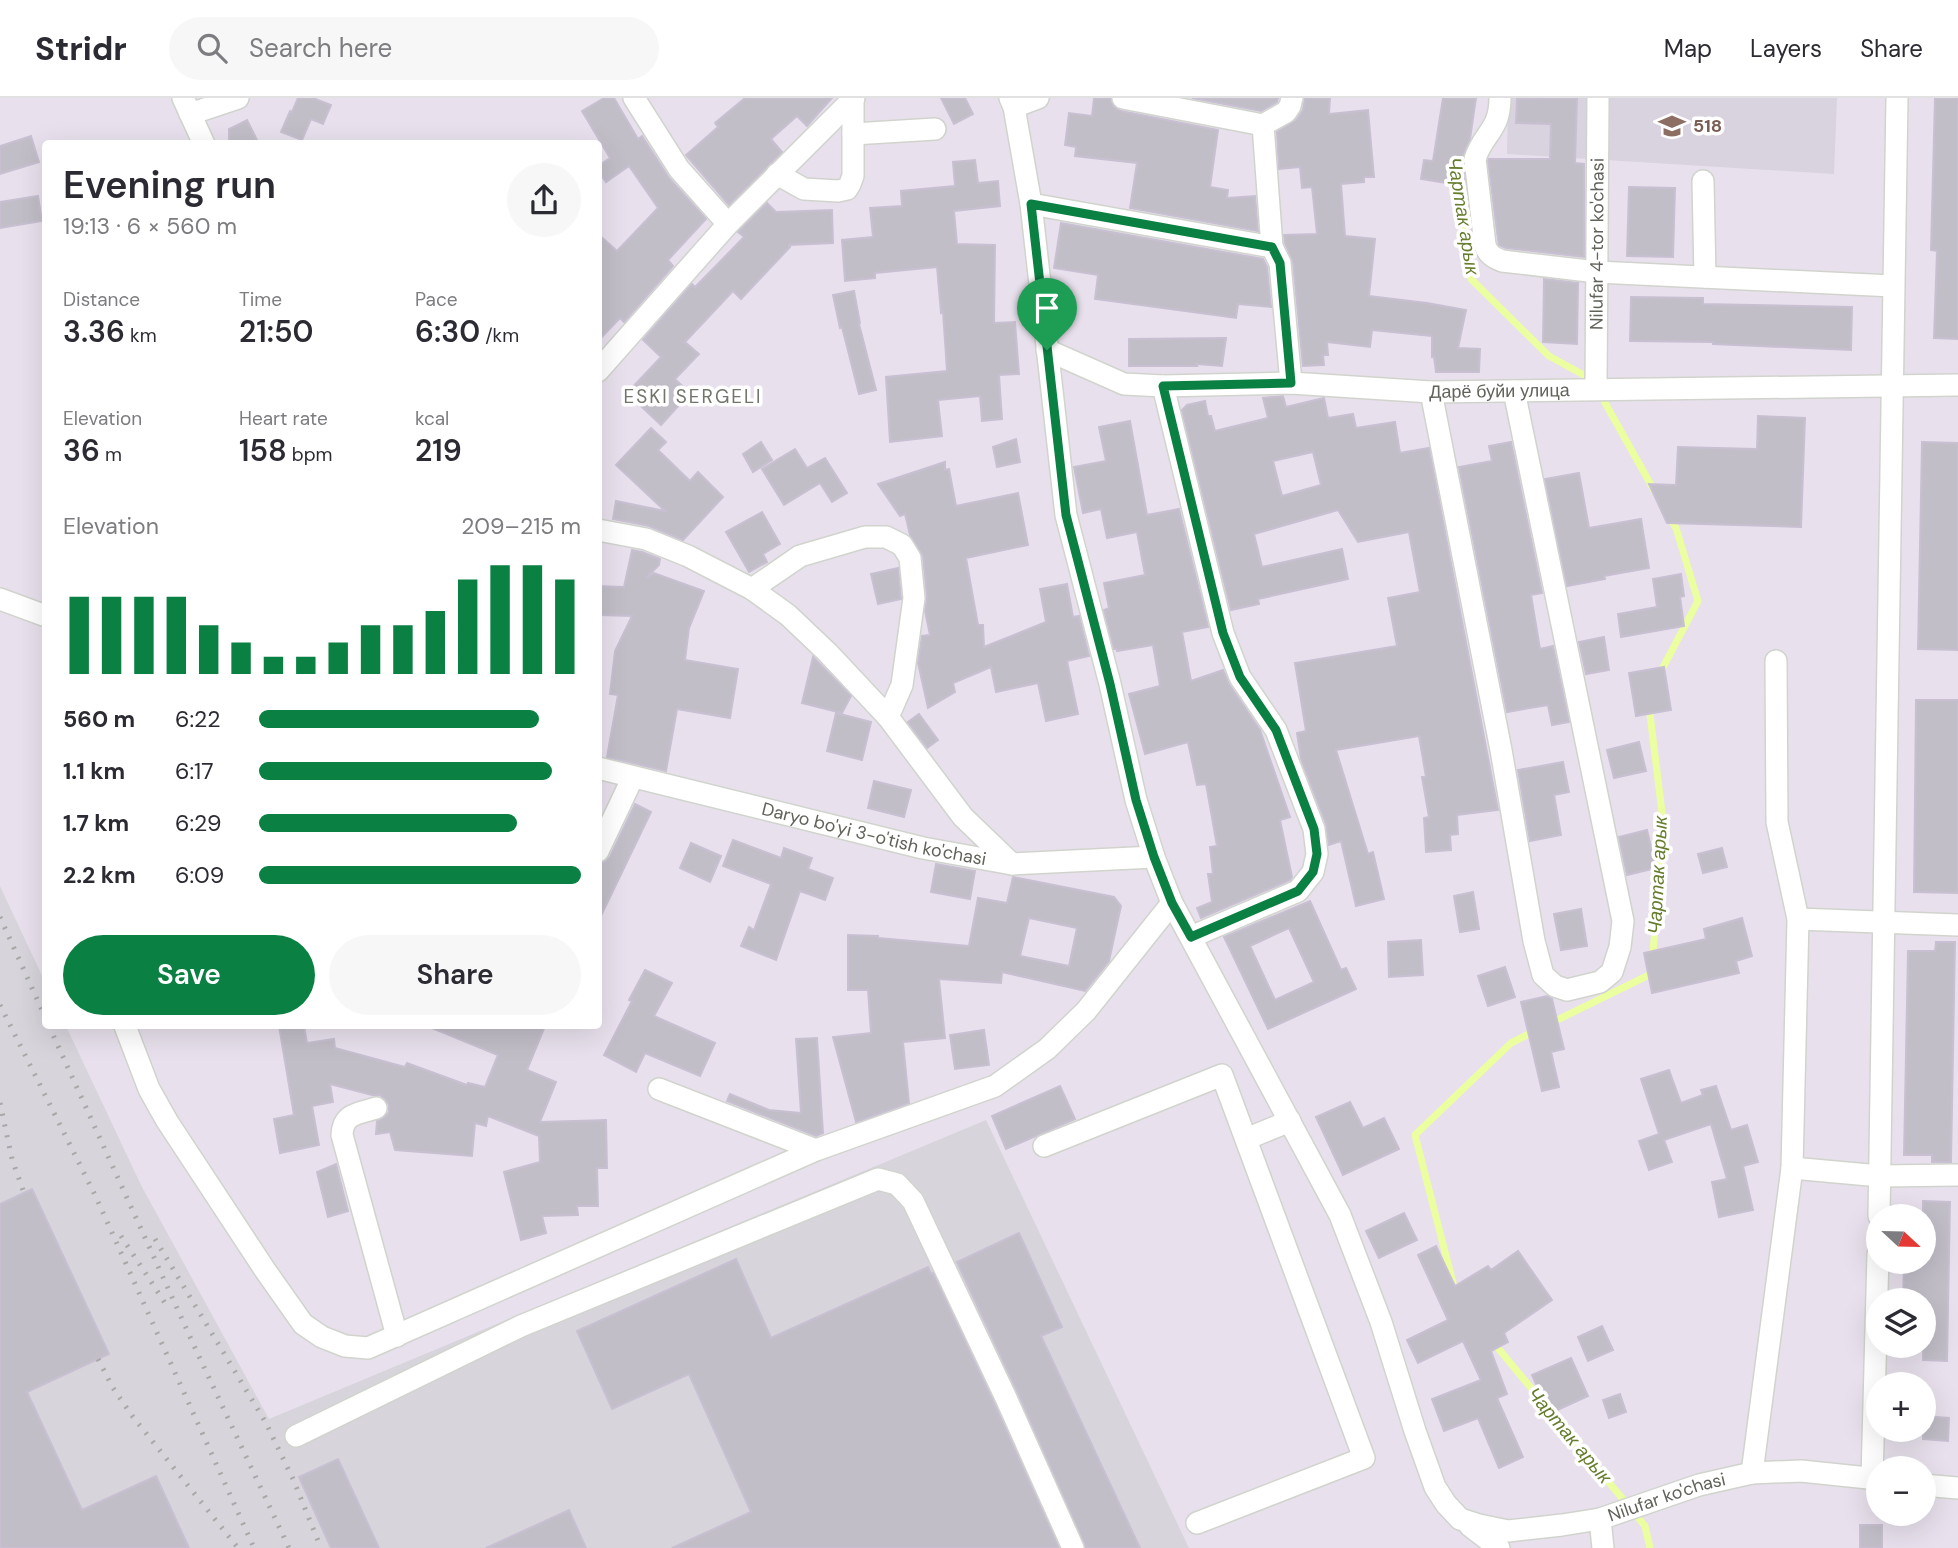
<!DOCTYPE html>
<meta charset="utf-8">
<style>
:root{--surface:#fff;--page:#f7f7f7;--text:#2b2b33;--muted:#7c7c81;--line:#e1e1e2;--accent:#0b8043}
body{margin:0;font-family:"DM Sans",sans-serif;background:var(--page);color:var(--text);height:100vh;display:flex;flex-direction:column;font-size:26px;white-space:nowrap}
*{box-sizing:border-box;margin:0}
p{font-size:23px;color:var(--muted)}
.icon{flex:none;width:38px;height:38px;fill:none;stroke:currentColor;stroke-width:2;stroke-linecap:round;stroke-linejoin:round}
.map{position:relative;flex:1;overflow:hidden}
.sheet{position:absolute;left:42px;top:42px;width:560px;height:889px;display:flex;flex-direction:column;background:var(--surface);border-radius:7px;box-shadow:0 7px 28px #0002}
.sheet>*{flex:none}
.needle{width:46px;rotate:112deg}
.buttons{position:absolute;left:1866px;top:1106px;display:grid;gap:14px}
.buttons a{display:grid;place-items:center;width:70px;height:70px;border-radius:50%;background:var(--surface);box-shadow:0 7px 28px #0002;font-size:35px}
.pin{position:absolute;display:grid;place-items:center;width:60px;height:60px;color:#fff;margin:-72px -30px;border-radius:50% 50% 50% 0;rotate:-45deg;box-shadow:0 0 7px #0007}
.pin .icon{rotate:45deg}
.round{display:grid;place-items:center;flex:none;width:74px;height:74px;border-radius:37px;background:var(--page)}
.headline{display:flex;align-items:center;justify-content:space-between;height:119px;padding:0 21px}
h1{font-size:38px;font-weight:600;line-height:52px}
.stats{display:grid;grid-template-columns:repeat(3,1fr);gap:10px;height:119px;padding:7px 21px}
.stats div{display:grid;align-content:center}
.stats b{font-size:30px;font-weight:600}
.stats small{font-size:19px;font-weight:400}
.stats p{font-size:19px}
.chart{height:196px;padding:14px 21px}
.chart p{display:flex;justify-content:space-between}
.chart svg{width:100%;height:126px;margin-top:7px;stroke:var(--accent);stroke-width:6}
.button{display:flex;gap:14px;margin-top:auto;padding:14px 21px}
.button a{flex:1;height:80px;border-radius:42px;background:var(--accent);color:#fff;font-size:28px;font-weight:600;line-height:80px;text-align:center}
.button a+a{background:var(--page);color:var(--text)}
ul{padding:0 21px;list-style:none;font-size:23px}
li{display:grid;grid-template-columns:112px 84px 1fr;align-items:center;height:52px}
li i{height:18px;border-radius:9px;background:var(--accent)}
header{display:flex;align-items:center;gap:42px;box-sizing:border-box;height:98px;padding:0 35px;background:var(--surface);border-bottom:2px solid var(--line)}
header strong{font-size:33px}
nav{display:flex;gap:38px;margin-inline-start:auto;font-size:24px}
.search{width:490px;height:63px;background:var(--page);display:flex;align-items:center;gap:18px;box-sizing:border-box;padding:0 24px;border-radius:38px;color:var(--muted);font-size:26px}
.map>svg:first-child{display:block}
.industrial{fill:#d7d4dc}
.education{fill:#d9d2df}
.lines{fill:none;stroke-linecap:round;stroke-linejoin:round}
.stream{stroke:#ebffa0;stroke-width:7}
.building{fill:#c2bec8;stroke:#c8c0d2;stroke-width:2;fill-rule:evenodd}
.minor-casing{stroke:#d1d4cd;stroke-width:24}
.minor{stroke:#fff;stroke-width:21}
.rail{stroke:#a8a9a6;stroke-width:5;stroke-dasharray:2 9;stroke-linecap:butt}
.route-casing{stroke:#fff;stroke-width:14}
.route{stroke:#0b8043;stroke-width:9}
.labels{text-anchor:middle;stroke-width:7;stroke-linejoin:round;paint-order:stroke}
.education-label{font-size:18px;font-weight:bold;fill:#785e54;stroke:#fff;text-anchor:start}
.street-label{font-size:18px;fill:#60635a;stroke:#fff}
.water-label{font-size:19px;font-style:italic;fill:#667d2d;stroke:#fff}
.neighbourhood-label{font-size:19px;letter-spacing:2px;fill:#72756b;stroke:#fff}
</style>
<header>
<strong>Stridr</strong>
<div class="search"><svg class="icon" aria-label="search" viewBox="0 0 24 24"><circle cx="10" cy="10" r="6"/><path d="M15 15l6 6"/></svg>Search here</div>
<nav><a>Map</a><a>Layers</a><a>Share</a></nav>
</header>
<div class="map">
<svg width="1958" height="1450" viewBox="0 0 1958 1450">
<rect width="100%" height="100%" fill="#e8e1ed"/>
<path class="industrial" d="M0,788L45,884L46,928H66L141,1087L269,1321L986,1022L1189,1450H0Z"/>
<path class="education" d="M1508,0H1837L1834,76L1507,56Z"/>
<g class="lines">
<g class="stream">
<path d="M1457,78L1471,181L1549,258L1591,281L1593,284"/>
<path d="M1599,294L1655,394"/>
<path d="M1660,575L1698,503L1676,430L1669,419"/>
<path d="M1549,926L1651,876L1664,731L1649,608"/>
<path d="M1454,1189L1415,1037L1511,945L1535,933"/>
<path d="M1493,1244L1645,1428L1650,1450"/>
</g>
</g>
<g class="building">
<path d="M298,0H313L331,7L323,26L311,21L302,42L281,34L290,13L292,14Z"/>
<path d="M604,0H614L638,41L642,38L669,80L706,121L668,162L673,168L624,224L620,220L598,243V136L617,153L658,110L629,68L606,84L598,73V68L610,60L582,13Z"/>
<path d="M745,0H832L807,28L797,18L771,41L782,54L729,107L686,57L718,29L715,25Z"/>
<path d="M941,0H965L973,16L954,26Z"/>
<path d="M1094,0H1110L1114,9L1121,13L1218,32L1210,89L1228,92L1227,100L1255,98L1258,133L1130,110L1137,65L1075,58L1076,49L1065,47L1069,15L1092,18Z"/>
<path d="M1192,0H1278L1277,4L1261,13Z"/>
<path d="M1305,0H1330L1329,16L1368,12L1374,79H1364V84L1341,86L1345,138L1375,141L1369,198L1427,205L1466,212L1458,250L1480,251L1479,274H1436L1434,259H1432V238L1372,232L1370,249L1327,244L1328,257H1323L1324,267L1303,268L1293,164L1285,145L1284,137L1317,136L1312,89L1302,90L1300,69L1279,71L1277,34L1297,21L1303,12Z"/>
<path d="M1443,0H1476L1470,41L1463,57L1465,88L1421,81L1424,62L1433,63Z"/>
<path d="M1549,0H1577L1575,65L1584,66V159L1506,150L1499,147L1498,141L1488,63L1489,61H1550L1551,26L1516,25L1517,1Z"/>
<path d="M1935,0H1958V241L1934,240L1937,153L1931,152Z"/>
<path d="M247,22L259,46H229V31Z"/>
<path d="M31,38L39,64L0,76V48Z"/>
<path d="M975,62L978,85L998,83L1000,108L954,113L957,146L995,147L994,225L1015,224L1019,276L999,277L1002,321L982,323L980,298L938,302L942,338L890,344L886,279L947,273L943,214L941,215L937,169L875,175V180L845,183L842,142L873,139L870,110L902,108L901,93L955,88L953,64Z"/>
<path d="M1629,89L1675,90L1673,159L1627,158Z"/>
<path d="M38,98L42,123L0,130V104Z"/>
<path d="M767,105L776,114L832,112L833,145L789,147L790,149L741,201L733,193L685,244L699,256L675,281L690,295L661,327L627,295L661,259L643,242L692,186L695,189L704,180L744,139L738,134Z"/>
<path d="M1061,125L1263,161L1267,169L1271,209L1238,206L1236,220L1095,201L1098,177L1054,170Z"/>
<path d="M1544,181L1578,185L1577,246L1543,244Z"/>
<path d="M854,193L860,225L859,226L876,292L859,296L842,229L840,230L833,197Z"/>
<path d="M1631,199L1703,200V206L1852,209L1851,252L1713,246V244L1630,243Z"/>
<path d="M1226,240L1222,268L1196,266L1197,268H1129V241Z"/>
<path d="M1283,298L1286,309L1324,300L1328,320L1353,316L1356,330L1395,324L1400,355L1429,350L1498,712L1457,717L1458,736L1450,737L1451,752L1426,754L1424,720L1429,719L1422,679H1426L1419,638L1336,652L1368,756L1373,754L1384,801L1356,808L1341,743L1329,747L1326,726L1301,661L1297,635L1306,633L1295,565L1397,548L1388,500L1420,494L1409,434L1358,444L1338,412L1254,436L1262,469L1342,451L1348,481L1258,501L1259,506L1231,512L1182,312L1187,307L1205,303L1208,318H1211L1215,333L1268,320L1263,300ZM1313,354L1321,387L1282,398L1273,363Z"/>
<path d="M1758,318L1805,320L1801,429L1667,425L1649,386L1676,387L1678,349L1757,351Z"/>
<path d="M1130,323L1147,417L1179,411L1206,520L1208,529L1182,534L1191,583L1223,572L1229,586L1260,632L1290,719L1280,722L1292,779L1290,782L1201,820L1197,810L1212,804L1208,776H1213L1210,749L1217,748L1206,686L1197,687L1188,644L1145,656L1129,596L1160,588L1153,547L1117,553V551H1114L1104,512L1109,510L1104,485L1145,477L1137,434L1107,440L1101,411L1083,415L1074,369L1106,363L1099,329Z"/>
<path d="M651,330L666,344L658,352L690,383L698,374L723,399L683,442L649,428L613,421L616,403L665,413L616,367Z"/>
<path d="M1016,341L1020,364L997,369L993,349Z"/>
<path d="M761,344L772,362L753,374L743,356Z"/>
<path d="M1511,344L1542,495L1531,497L1540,551L1553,548L1569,624L1552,627L1548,607L1507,614L1459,369L1492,363L1489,348Z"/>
<path d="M1922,344L1958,345V552L1918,551Z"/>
<path d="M795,351L807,370L825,360L847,395L832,404L820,385L784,407L762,371Z"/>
<path d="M945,364V372L949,371L956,408L1018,395L1028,447L966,460L978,527H983L984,549L1046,524L1040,491L1067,486L1073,519L1079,518L1089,558L1067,563L1078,616L1046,623L1038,585L996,594L991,569L953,585L955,594L928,610L918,565L922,538L930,537L925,513L927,499L923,458L910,437L905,416L900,418L878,386Z"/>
<path d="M1579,375L1589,430L1641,421L1649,470L1604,478L1605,481L1567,488L1545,381Z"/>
<path d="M762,414L780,446L763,456L767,464L749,474L726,434Z"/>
<path d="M632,452L642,454L660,461L659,467L646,480L654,475L704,493L689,530L685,562L738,571L730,620L677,611L666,673L607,659L618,597L610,596L615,553L632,518L598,517V488L624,489Z"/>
<path d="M898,470L901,501L878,506L871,476Z"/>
<path d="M1681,476L1684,498L1680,499L1684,528L1621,539L1618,516L1657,509L1653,481Z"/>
<path d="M1604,539L1609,572L1586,576L1579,544Z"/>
<path d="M813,559L851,598L842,615L802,605Z"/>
<path d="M1664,569L1671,612L1636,618L1629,575Z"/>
<path d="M1916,602H1958V795L1914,794Z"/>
<path d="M836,615L871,624L862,662L827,653Z"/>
<path d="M919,616L938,642L927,650L908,624Z"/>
<path d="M1639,644L1646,673L1614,680L1607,652Z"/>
<path d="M1563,664L1569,694L1554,697L1561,737L1530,743L1518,672Z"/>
<path d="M874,683L911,692L904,719L868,710Z"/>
<path d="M635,706L651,714L598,824V766L605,764L610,759Z"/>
<path d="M1647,732L1656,770L1627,777L1619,739Z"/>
<path d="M733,742L781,760L784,750L812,760L808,771L833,780L825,802L800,793L776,862L741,848L749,829L754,832L771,786L723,768Z"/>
<path d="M691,745L721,758L710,784L680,770Z"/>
<path d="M1722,750L1727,769L1703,775L1698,756Z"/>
<path d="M936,766L975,773L970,801L931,794Z"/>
<path d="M1013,779L1114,799L1121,808L1109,863L1085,893L1002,874L1001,885L939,881L945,940L903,944L909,1005L856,1024L833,939L871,935L868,892H848V837L878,838V840L969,848L978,800L1007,805ZM1029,820L1077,830L1069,868L1020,858Z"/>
<path d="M1473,794L1479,831L1460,834L1454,798Z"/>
<path d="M1310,803L1341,872L1346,870L1356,891L1268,931L1224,839ZM1289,830L1314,884L1275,902L1250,848Z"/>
<path d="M1581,811L1587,848L1561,852L1554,816Z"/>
<path d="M1742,820L1752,858L1736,863L1739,875L1652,895L1644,855L1706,841L1704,831Z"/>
<path d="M1421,842L1423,877L1389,879L1388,844Z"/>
<path d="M1936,844H1955L1951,1064H1932V1057H1904L1908,853H1935Z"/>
<path d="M1505,869L1515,899L1488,908L1478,878Z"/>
<path d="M645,872L672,885L654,918L715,945L700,978L645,955L636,974L604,957L632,903L629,902Z"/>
<path d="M1547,898L1552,901L1564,951L1551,954L1559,989L1542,993L1521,904Z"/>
<path d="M279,928H304L307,945L334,941L335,950L405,969L407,965L467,987L468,985L485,989L498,957L427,928H545L527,972L556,984L540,1024L606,1022L607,1070H597L598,1108H577L578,1117L542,1118L546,1135L521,1142L504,1074L540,1064L539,1038L488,1018L486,1028L475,1025L472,1058L395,1052L390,1034L376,1036L377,1023L385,1019L389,1014V1007L385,1001L380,997H372L330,986L333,1004L312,1008L319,1047L280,1055L274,1021L294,1017Z"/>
<path d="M984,932L989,967L955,971L950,937Z"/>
<path d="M817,940L823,1035L816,1038L727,1003L730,996L769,1012L801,1015L796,941Z"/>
<path d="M1669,972L1681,1005L1703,997L1701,992L1716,988L1731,1032L1747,1027L1758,1064L1743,1068L1753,1112L1719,1119L1712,1084L1727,1081L1711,1026L1664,1042L1672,1064L1649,1072L1639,1043L1659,1036L1641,981Z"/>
<path d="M1060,988L1075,1021L1006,1051L992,1018Z"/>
<path d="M1350,1004L1363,1030L1384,1020L1399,1051L1343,1077L1316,1019Z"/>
<path d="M336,1066L348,1113L328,1119L317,1074Z"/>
<path d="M32,1091L109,1256L27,1294L82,1412L156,1378L189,1450H0V1106Z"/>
<path d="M1923,1103L1950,1104L1947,1263L1923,1262V1202H1903L1904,1164H1923Z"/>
<path d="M1404,1115L1417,1142L1379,1160L1366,1133Z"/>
<path d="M1019,1135L1062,1229L1041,1238L1140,1450H1086L1018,1295L957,1164Z"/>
<path d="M1436,1148L1455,1188L1488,1168L1491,1172L1518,1153L1552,1202L1504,1235L1508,1244L1491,1253L1507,1296L1497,1300L1523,1359L1499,1370L1478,1320L1444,1333L1432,1301L1481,1282L1463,1243L1418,1265L1407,1242L1448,1222L1418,1157Z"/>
<path d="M736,1161L771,1240L928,1169L931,1176L933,1175L994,1305L1059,1450H672L751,1414L689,1276L612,1311L577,1233Z"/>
<path d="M1602,1228L1613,1252L1588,1263L1578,1239Z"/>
<path d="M1571,1260L1588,1298L1549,1316L1532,1277Z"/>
<path d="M1620,1296L1626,1314L1609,1320L1603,1302Z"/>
<path d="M1923,1318L1949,1320L1948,1343L1923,1341Z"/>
<path d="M338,1361L379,1450H331L299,1379Z"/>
<path d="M569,1412L586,1450H486Z"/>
<rect x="1860" y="1427" width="22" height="23"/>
</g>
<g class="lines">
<defs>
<g id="minor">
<path d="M183,0L204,46"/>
<path d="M634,0L679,71L728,126"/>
<path id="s1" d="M1010,0L1014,9L1031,106L1066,417L1110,586L1136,702L1154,759L1172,805L1340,1117L1381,1224L1415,1333L1435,1389L1446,1406L1460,1421L1479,1427L1508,1433L1562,1427L1600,1421L1699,1387L1752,1375L1801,1373L1878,1381"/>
<path d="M1123,0L1263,27L1286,14L1290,8L1292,0"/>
<path d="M1500,0C1500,33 1483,35 1475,61L1485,147C1488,157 1493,159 1502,163L1597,174L1893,188"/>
<path d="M1014,9L1038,0"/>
<path d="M190,16L238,0"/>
<path d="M1263,27L1272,149L1280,165L1291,285"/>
<path d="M853,36L935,31"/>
<path d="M777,76L804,91L838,93L847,91L850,86L853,78V1"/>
<path d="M1703,83L1705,179"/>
<path d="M1031,106L1272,149"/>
<path id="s2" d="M1047,252L1124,286L1163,288L1291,285L1431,294L1958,287"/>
<path d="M598,273L728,126L854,0"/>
<path d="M1163,288L1223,535L1240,579L1276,632L1314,731L1317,756L1313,774L1298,793L1191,839"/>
<path id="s3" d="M1596,291L1598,0"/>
<path d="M1431,294L1501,652L1534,843L1543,877L1555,888L1567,892L1600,884L1612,874L1620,849L1623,823L1514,293"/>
<path d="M598,432L646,441L688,458L752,491L788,517L828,555L888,619L963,719L1012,766"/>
<path d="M752,491L800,458L865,439H886L902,447L910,460L914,500L902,587L888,619"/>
<path d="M0,501L46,518"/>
<path id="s4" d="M598,670L923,750L1012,766L1154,759"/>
<path d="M598,753L633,679"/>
<path d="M1798,821L1958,827"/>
<path d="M125,928L149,991L167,1023L265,1172L303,1226L322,1239L345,1248L368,1250L816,1052L995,988L1047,951L1086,913L1172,805"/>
<path d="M659,991L816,1052"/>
<path d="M376,1010C358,1016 343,1015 342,1037L397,1238"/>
<path d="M1246,1041L1290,1023"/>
<path d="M1044,1048L1222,977L1364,1360L1197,1425"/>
<path d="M1792,1070L1880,1078L1958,1077"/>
<path d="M1879,1118C1888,746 1889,373 1897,0"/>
<path d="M296,1338L521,1228L878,1081L897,1086L913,1103L1006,1300L1073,1450"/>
<path d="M1752,1375L1792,1070L1798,821L1777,724L1776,563"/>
<path d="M1872,1381L1878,1156"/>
<path d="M1923,1387L1958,1390"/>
<path d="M1600,1421L1603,1450"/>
<path d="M1470,1428L1499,1450"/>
</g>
</defs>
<use href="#minor" class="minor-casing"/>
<use href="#minor" class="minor"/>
<g class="rail">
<path d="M0,819L46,921"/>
<path d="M0,907L95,1097L254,1450"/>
<path d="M49,928L196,1252L289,1450"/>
<path d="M0,1005L12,1061L24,1095"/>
<path d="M121,1138L167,1208"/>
<path d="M155,1141L266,1325L293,1381L321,1450"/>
<path d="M98,1261L113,1290L133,1319L238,1450"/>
</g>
</g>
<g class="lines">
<defs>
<path id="route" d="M1031,106L1272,149L1280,165L1291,285L1163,288L1223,535L1240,579L1276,632L1314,731L1317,756L1313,774L1298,793L1191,839L1172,805L1154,759L1136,702L1110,586L1066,417Z"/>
</defs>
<use href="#route" class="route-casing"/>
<use href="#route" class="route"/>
</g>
<defs>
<symbol id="school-bare" viewBox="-9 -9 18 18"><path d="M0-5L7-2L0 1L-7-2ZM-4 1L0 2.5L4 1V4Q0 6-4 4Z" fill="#8d6e63" stroke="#fff" stroke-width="2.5" paint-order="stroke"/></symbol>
</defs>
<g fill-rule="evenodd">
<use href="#school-bare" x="1653" y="9" width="38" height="38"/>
</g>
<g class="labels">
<g class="education-label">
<text x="1693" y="34">518</text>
</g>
<g class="street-label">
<text dy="6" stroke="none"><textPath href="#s3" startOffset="145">Nilufar 4-tor ko'chasi</textPath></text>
<text dy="6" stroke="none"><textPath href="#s2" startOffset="460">Дарё буйи улица</textPath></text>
<text dy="6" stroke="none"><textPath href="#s4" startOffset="284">Daryo bo'yi 3-o'tish ko'chasi</textPath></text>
<text dy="6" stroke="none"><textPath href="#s1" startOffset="1720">Nilufar ko'chasi</textPath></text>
</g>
<g class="water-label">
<text transform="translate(1464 118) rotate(81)" y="7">Чартак арык</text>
<text transform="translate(1657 777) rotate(-87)" y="7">Чартак арык</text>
<text transform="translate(1570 1337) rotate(50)" y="7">Чартак арык</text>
</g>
<g class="neighbourhood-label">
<text x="693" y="305">ESKI SERGELI</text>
</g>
</g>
</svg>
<div class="buttons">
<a><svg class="needle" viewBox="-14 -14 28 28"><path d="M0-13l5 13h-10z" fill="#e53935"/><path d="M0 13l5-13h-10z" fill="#7c7c81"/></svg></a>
<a><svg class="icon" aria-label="layers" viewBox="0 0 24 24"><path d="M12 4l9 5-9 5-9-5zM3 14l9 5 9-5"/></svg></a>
<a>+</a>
<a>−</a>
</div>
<div class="pin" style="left:1047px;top:252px;background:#1e9e55"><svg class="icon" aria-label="arrive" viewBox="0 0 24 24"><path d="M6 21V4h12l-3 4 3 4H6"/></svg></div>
<section class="sheet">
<div class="headline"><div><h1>Evening run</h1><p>19:13 · 6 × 560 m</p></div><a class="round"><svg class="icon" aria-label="share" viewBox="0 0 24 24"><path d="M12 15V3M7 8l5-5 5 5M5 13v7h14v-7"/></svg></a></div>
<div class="stats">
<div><p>Distance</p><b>3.36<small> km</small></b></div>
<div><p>Time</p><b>21:50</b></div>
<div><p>Pace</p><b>6:30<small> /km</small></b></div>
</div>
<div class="stats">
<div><p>Elevation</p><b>36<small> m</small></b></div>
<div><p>Heart rate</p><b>158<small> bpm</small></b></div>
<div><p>kcal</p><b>219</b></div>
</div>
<div class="chart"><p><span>Elevation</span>209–215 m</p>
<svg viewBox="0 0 160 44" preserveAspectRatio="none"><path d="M5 44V17M15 44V17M25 44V17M35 44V17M45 44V27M55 44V33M65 44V38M75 44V38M85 44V33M95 44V27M105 44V27M115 44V22M125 44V11M135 44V6M145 44V6M155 44V11"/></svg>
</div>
<ul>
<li><b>560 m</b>6:22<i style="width:87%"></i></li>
<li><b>1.1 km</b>6:17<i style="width:91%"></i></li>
<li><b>1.7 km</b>6:29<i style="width:80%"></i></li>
<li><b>2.2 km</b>6:09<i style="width:100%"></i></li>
</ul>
<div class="button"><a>Save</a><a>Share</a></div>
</section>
</div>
